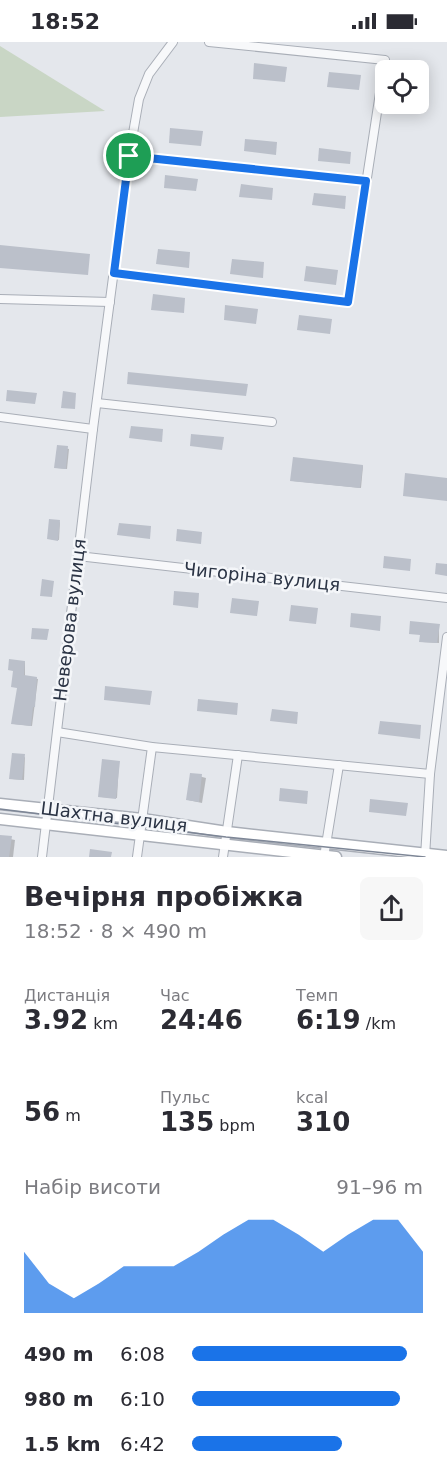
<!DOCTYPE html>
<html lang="uk">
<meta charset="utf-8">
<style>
:root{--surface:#fff;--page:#f7f7f7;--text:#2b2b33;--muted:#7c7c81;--accent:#1a73e8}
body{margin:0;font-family:"DejaVu Sans",sans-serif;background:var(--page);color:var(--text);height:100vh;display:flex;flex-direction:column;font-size:22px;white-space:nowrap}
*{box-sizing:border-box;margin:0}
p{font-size:20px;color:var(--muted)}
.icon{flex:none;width:33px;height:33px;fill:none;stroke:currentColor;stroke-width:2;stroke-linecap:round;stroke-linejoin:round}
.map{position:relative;height:815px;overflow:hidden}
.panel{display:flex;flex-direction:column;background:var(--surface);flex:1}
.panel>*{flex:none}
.tools{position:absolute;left:375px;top:18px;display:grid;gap:12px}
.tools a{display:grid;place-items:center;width:54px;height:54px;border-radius:9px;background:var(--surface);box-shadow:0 3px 15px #0003;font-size:30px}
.pin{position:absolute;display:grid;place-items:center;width:51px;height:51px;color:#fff;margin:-26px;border:3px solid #fff;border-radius:50%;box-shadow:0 2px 6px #0007}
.round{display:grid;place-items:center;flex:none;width:63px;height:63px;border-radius:9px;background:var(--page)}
.summary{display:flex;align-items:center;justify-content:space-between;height:102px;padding:0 24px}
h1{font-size:27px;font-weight:700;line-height:45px}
.figures{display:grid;grid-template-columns:repeat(3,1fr);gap:9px;height:102px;padding:6px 24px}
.figures div{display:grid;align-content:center}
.figures b{font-size:26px;font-weight:700}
.figures small{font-size:16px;font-weight:400}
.figures p{font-size:16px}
.chart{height:168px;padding:12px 24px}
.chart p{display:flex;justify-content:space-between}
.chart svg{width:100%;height:108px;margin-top:6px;fill:var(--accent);opacity:.7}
ul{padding:0 24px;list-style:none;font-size:20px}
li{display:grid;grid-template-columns:96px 72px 1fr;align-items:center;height:45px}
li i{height:15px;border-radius:8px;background:var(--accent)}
.status{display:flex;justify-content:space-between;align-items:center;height:42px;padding:0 30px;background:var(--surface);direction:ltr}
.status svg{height:16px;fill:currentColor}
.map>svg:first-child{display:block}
.green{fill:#c9d6c5}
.shadow{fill:#0003}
.building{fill:#bbc0ca}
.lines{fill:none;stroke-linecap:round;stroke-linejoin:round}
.minor-casing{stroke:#a9aeb7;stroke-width:10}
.secondary-casing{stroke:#a9aeb7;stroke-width:13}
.minor{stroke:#f7f8fa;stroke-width:8}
.secondary{stroke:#fff;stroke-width:10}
.tram{stroke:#7d8696;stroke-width:1.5}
.route-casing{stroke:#fff;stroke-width:12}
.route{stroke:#1a73e8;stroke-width:8}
.labels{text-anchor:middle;stroke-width:5;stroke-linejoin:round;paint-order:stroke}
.street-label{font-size:18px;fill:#2b3445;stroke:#f4f6f9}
</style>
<div class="status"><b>18:52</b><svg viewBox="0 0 49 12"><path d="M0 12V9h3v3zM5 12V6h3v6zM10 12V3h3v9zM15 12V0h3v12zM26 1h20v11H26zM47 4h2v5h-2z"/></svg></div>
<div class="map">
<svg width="447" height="815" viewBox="0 0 447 815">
<rect width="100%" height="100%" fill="#e4e7ec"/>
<path class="green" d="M0,4L105,69L0,75Z"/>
<g class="shadow">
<path d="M58,405L69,407L67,427L57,426Z"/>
<path d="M363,424L361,446L293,439Z"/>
<path d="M60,479L59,498L50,497Z"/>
<path d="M439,583V601L422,600Z"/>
<path d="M25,620V635L38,637L32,684L14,682L18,646L15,628Z"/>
<path d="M25,714L24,738L12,737Z"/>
<path d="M119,720L117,756L101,755Z"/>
<path d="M191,732L206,736L202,761L188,758Z"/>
<path d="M0,795L15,798L13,815H0Z"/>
</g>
<g class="building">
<path d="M254,21L287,25L285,40L253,37Z"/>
<path d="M329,30L361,33L359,48L327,45Z"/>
<path d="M170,86L203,89L201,104L169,101Z"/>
<path d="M245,97L277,100L276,113L244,109Z"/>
<path d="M319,106L351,110L350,122L318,119Z"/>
<path d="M165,133L198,137L196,149L164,146Z"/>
<path d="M241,142L273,146L272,158L239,155Z"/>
<path d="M314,151L346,154L345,167L312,163Z"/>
<path d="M0,203L90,212L88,233L0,226Z"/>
<path d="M158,207L190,210L189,226L156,222Z"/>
<path d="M232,217L264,220L263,236L230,232Z"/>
<path d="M306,224L338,228L336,243L304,239Z"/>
<path d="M153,252L185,256L184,271L151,268Z"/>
<path d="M225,263L258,267L256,282L224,278Z"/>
<path d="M299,273L332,277L330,292L297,288Z"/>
<path d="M128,330L248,342L246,354L127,342Z"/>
<path d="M7,348L37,351L35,362L6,359Z"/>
<path d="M63,349L76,351L75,367L61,366Z"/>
<path d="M131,384L163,387L162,400L129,396Z"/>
<path d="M191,392L224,395L222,408L190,404Z"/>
<path d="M57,403L68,404L66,427L54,426Z"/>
<path d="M293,415L363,423L360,446L290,439Z"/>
<path d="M405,431L447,436V459L403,454Z"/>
<path d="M49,477L60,478L58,499L47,497Z"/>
<path d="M119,481L151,484L150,497L117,493Z"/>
<path d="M177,487L202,490L201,502L176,499Z"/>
<path d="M384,514L411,517L410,529L383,526Z"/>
<path d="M436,521L447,522V534L435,532Z"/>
<path d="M42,537L54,539L52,555L40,554Z"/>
<path d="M174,549L199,551L198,566L173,563Z"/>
<path d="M232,556L259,559L257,574L230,571Z"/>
<path d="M291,563L318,566L316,582L289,579Z"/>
<path d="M351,571L381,574L380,589L350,585Z"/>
<path d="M410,579L440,582L437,601L419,600L420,593L409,592Z"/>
<path d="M32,586L49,587L47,598L31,597Z"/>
<path d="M9,617L25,619L24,633L37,635L35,665H33L31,684L11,682L17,646L11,645L13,629L8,628Z"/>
<path d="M105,644L152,649L150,663L104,658Z"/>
<path d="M198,657L238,661L237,673L197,669Z"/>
<path d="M272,667L298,670L297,682L270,679Z"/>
<path d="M380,679L421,683L420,697L378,692Z"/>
<path d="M12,711L25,712L22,738L9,737Z"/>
<path d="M102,717L120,719L116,757L98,755Z"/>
<path d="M190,731L202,732L199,760L186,758Z"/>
<path d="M280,746L308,749L307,762L279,759Z"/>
<path d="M370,757L408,761L406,774L369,770Z"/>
<path d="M0,793L12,794L9,815H0Z"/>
<path d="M90,807L112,810L111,815H89Z"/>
</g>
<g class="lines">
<defs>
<g id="minor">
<path d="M129,114L366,139"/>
<path d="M114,231L348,260L385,18L209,0"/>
<path d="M0,257L110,260"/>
<path d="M97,361L272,380"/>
<path d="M0,375L93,387"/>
<path d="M78,514L447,556"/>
<path d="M57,690L152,705L430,732"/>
<path d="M42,815L93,387L129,114L139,57L149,32L173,0"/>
<path d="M137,815L152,705"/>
<path d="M223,815L238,713"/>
<path d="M324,815L339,723"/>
<path d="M425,815L430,732L447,595"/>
</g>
<g id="secondary">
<path d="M0,762L142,777L227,790L447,814"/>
<path d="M0,777L336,815"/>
</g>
</defs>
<use href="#minor" class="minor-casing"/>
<use href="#secondary" class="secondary-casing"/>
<use href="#minor" class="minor"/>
<use href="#secondary" class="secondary"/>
<path class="tram" d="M0,767L226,795L425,815"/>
</g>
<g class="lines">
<defs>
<path id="route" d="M129,114L366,139L348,260L114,231Z"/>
</defs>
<use href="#route" class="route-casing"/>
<use href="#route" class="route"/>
</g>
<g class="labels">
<g class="street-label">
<text transform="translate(262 535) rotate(6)" y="6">Чигоріна вулиця</text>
<text transform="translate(70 578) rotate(-83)" y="6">Неверова вулиця</text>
<text transform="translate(114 775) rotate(7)" y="6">Шахтна вулиця</text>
</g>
</g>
</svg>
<div class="tools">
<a><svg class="icon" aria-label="locate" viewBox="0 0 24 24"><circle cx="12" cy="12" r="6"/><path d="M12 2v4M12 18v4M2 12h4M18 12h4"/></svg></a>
</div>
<div class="pin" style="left:129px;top:114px;background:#1e9e55"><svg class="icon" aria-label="arrive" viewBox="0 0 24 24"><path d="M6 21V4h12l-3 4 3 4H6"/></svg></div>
</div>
<section class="panel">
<div class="summary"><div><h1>Вечірня пробіжка</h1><p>18:52 · 8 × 490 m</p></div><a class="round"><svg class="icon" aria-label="share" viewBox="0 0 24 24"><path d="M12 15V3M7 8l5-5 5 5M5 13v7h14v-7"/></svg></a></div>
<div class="figures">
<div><p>Дистанція</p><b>3.92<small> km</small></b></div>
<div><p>Час</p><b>24:46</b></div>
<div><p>Темп</p><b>6:19<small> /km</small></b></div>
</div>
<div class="figures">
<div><b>56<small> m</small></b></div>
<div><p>Пульс</p><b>135<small> bpm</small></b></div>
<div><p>kcal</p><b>310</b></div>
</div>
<div class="chart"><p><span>Набір висоти</span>91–96 m</p>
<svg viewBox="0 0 160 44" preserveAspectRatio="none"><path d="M0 44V19L10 32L20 38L30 32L40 25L50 25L60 25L70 19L80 12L90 6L100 6L110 12L120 19L130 12L140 6L150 6L160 19V44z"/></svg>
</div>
<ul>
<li><b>490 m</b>6:08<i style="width:93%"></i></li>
<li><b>980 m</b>6:10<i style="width:90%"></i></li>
<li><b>1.5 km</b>6:42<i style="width:65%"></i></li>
</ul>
</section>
